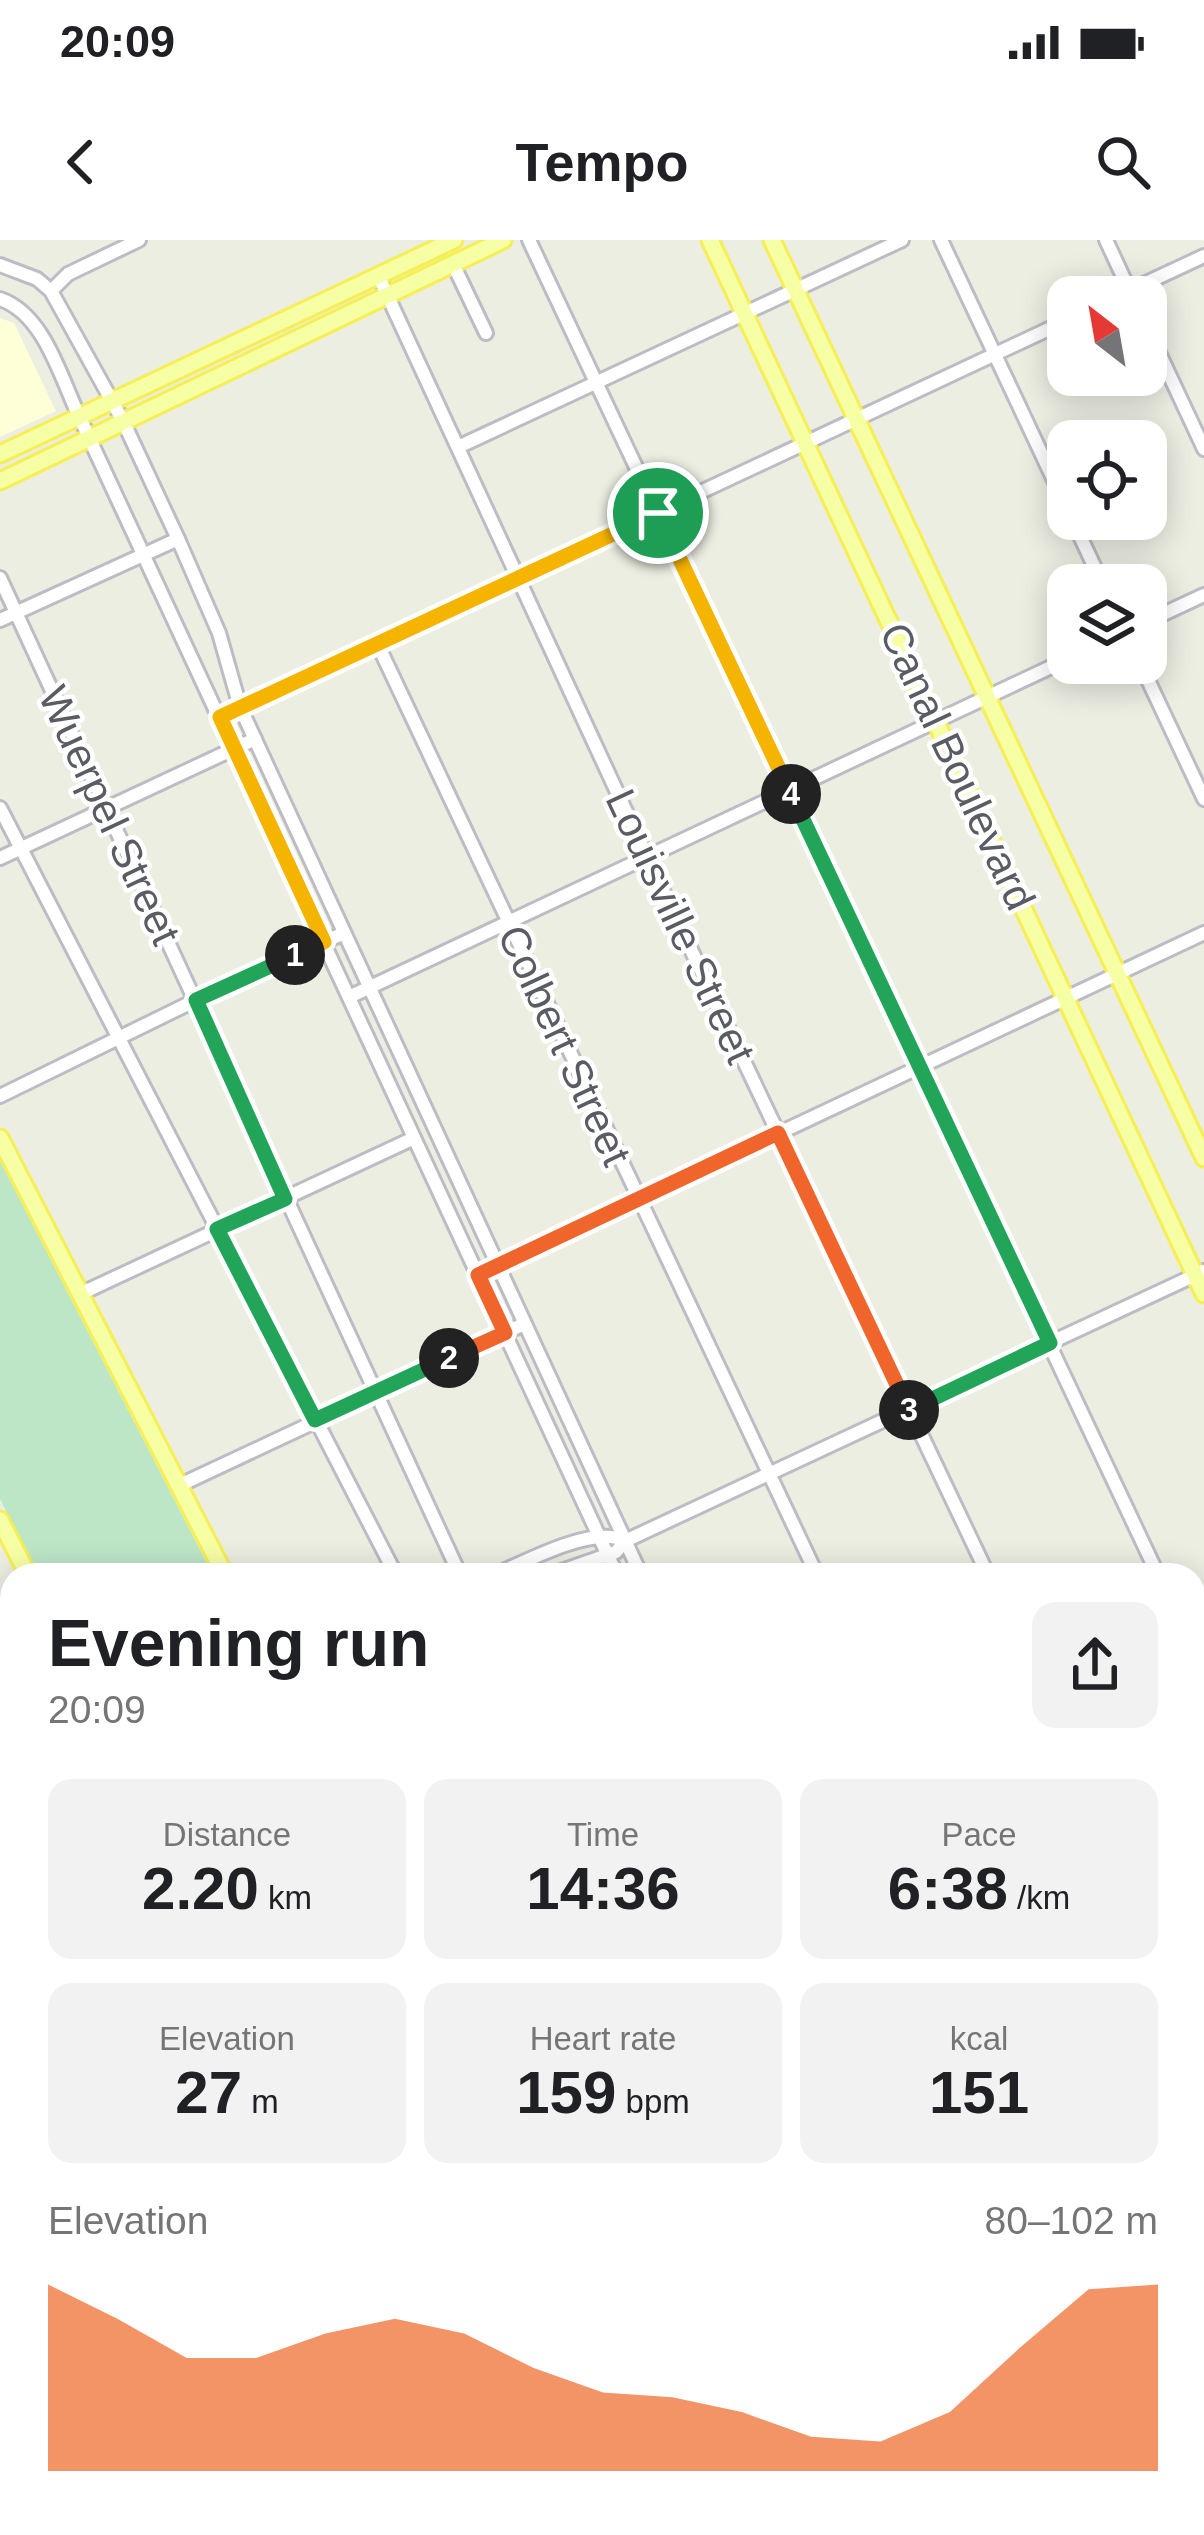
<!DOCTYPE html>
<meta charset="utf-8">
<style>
:root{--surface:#fff;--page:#f2f2f2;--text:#202124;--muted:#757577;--accent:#ee6828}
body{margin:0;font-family:Helvetica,sans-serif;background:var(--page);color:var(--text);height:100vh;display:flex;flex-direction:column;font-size:45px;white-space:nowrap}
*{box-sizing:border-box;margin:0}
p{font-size:39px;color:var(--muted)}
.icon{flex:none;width:66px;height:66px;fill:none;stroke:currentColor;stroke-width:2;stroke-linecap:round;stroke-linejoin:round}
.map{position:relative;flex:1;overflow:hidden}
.drawer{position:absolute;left:0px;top:1323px;width:1206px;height:972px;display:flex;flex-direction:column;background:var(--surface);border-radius:36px 36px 0 0;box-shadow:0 6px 30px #0003}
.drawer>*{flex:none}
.needle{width:78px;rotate:329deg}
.controls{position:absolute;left:1047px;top:36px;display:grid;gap:24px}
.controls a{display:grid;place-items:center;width:120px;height:120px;border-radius:24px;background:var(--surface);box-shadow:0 6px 30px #0003;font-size:60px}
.pin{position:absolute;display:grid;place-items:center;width:102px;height:102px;color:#fff;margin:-51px;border:6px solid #fff;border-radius:50%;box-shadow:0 3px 12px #0007}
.km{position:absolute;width:60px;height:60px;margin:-30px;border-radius:50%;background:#222;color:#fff;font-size:33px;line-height:60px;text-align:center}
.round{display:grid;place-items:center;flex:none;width:126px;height:126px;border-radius:24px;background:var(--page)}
.head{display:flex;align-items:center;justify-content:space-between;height:204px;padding:0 48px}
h1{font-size:66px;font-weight:700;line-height:90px}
.figures{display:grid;grid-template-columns:repeat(3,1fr);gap:18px;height:204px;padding:12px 48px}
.figures div{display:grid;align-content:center;border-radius:24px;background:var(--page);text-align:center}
.figures b{font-size:60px;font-weight:700}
.figures small{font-size:33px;font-weight:400}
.figures p{font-size:33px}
.chart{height:336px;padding:24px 48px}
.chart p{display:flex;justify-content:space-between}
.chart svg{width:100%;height:216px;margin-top:12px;fill:var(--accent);opacity:.7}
.status{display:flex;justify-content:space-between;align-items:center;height:84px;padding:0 60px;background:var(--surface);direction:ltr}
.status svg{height:33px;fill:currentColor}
header{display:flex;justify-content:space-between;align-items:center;height:156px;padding:0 48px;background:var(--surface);font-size:54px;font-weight:700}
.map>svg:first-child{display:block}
.commercial{fill:#feffd6}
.green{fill:#bde6c7}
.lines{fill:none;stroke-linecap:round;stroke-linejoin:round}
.minor-casing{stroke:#bcbdc4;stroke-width:18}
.major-casing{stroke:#f5ef53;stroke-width:21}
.minor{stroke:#fff;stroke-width:12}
.major{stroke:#f7ffa5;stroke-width:15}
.split-1-casing{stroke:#fff;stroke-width:24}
.split-2-casing{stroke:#fff;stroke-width:24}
.split-3-casing{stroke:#fff;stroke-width:24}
.split-4-casing{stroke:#fff;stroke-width:24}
.split-5-casing{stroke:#fff;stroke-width:24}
.split-1{stroke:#f5b400;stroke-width:15}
.split-2{stroke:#22a559;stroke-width:15}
.split-3{stroke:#f0652b;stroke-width:15}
.split-4{stroke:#22a559;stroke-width:15}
.split-5{stroke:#f5b400;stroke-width:15}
.labels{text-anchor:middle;stroke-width:9;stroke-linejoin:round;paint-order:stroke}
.street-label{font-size:42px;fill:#5a5c63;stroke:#fff}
</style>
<div class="status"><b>20:09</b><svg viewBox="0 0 49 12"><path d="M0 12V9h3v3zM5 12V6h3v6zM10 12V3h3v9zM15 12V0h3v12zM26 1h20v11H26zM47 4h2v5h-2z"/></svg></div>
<header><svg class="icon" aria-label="back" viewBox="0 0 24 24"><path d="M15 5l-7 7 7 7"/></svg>Tempo<svg class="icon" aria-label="search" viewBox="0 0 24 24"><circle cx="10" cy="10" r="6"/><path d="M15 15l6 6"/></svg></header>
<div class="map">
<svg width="1204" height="2295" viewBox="0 0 1204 2295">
<rect width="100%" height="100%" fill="#edeee2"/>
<path class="commercial" d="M0,78L14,83L56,171L0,197Z"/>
<g class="green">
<path d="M0,922V921L213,1335H39L0,1259Z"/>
<path d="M526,2283H702L708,2295H532Z"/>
</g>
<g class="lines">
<defs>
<g id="minor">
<path d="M529,0L1158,1335"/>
<path d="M941,0L1068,270"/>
<path d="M1106,0L1132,56"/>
<path d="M453,24L486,93"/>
<path d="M0,25L37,39L51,51L123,181L178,299L219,393L240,467L641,1335"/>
<path d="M378,35L647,617L988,1335"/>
<path d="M51,51L68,34L139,0"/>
<path d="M1116,57L1204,16"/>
<path d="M0,59C44,74 60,136 79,176L617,1335"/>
<path d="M1146,85L1204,209"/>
<path d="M458,207L902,0"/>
<path d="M1072,279L1103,345"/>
<path d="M0,338L460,1335"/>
<path d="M0,380L178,299"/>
<path d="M1146,382L1204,355"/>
<path d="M377,403L817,1335"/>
<path d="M1140,423L1204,559"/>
<path d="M220,477L1068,80"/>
<path d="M0,568L396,1335"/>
<path d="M0,618L255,499"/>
<path d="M349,757L1068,419"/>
<path d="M0,856L196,760L344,693"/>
<path d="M478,1035L1204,693"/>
<path d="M80,1054L414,898"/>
<path d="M178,1246L524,1084"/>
<path d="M495,1335C526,1321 592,1286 623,1300"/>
<path d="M550,1335L616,1312L625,1301L1204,1031"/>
<path d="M1194,1376L1204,1372"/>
<path d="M0,1405L12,1399"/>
<path d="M1194,1412L1204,1434"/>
<path d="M0,1579L12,1602"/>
<path d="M1194,1715L1204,1710"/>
<path d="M0,1753L12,1747"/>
<path d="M1194,1775L1204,1796"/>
<path d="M0,1888L12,1911"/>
<path d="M0,1926L12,1920"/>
<path d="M1194,2056L1204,2052"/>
<path d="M0,2099L12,2093"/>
<path d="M1194,2139L1204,2160"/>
<path d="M0,2190L12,2213"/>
<path d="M0,2257L12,2281"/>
<path d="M13,2283L19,2295"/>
<path d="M205,2283L211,2295"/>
<path d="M891,2283L897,2295"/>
<path d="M1079,2283L1084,2295"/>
<path d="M35,2295L50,2287"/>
<path d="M287,2295L311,2283"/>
<path d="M473,2295L496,2283"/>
<path d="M1030,2295L1055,2283"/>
</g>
<g id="major">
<path d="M710,0L1204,1054"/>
<path d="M772,0L1204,918"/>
<path d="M0,214L454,0"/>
<path d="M0,241L503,0"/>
<path d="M0,898L225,1335"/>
<path d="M0,1280L28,1335"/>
<path d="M516,2283L523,2295"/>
<path d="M714,2283L720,2295"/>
</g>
</defs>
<use href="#minor" class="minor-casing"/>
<use href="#major" class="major-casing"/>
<use href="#minor" class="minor"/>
<use href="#major" class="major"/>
</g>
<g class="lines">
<defs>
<path id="split-1" d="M295,715L324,702L220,477L658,273"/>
<path id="split-2" d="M295,715L196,760L285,959L217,989L315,1180L449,1118"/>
<path id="split-3" d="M449,1118L505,1093L478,1035L778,893L909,1170"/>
<path id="split-4" d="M791,554L1050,1103L909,1170"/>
<path id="split-5" d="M658,273L791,554"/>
</defs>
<use href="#split-1" class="split-1-casing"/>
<use href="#split-2" class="split-2-casing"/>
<use href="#split-3" class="split-3-casing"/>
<use href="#split-4" class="split-4-casing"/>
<use href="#split-5" class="split-5-casing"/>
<use href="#split-1" class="split-1"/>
<use href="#split-2" class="split-2"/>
<use href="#split-3" class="split-3"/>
<use href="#split-4" class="split-4"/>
<use href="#split-5" class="split-5"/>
</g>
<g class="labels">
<g class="street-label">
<text transform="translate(958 526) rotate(65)" y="15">Canal Boulevard</text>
<text transform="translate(110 575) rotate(65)" y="15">Wuerpel Street</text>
<text transform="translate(681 686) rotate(65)" y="15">Louisville Street</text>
<text transform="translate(565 805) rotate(65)" y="15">Colbert Street</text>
</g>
</g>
</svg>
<div class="controls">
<a><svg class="needle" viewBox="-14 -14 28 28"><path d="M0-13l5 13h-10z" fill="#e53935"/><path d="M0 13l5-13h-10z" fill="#757577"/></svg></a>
<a><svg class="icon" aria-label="locate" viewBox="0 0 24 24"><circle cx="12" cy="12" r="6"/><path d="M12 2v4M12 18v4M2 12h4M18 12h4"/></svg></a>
<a><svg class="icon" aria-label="layers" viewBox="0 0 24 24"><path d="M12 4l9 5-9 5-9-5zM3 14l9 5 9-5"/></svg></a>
</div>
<div class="pin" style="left:658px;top:273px;background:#1e9e55"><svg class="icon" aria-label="arrive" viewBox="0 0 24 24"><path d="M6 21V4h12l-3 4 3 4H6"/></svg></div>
<b class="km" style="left:295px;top:715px">1</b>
<b class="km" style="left:449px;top:1118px">2</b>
<b class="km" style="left:909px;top:1170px">3</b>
<b class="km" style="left:791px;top:554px">4</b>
<section class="drawer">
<div class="head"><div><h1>Evening run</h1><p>20:09</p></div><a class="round"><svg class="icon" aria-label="share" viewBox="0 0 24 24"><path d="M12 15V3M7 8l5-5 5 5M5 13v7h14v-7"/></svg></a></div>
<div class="figures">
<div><p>Distance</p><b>2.20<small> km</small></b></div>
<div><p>Time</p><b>14:36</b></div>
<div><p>Pace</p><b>6:38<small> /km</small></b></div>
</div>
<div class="figures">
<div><p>Elevation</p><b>27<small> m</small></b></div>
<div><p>Heart rate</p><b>159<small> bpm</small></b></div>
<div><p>kcal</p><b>151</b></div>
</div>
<div class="chart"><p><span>Elevation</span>80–102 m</p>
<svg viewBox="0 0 160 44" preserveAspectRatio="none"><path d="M0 44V6L10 13L20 21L30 21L40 16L50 13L60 16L70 23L80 28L90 29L100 32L110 37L120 38L130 32L140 19L150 7L160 6V44z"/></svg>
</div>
</section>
</div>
